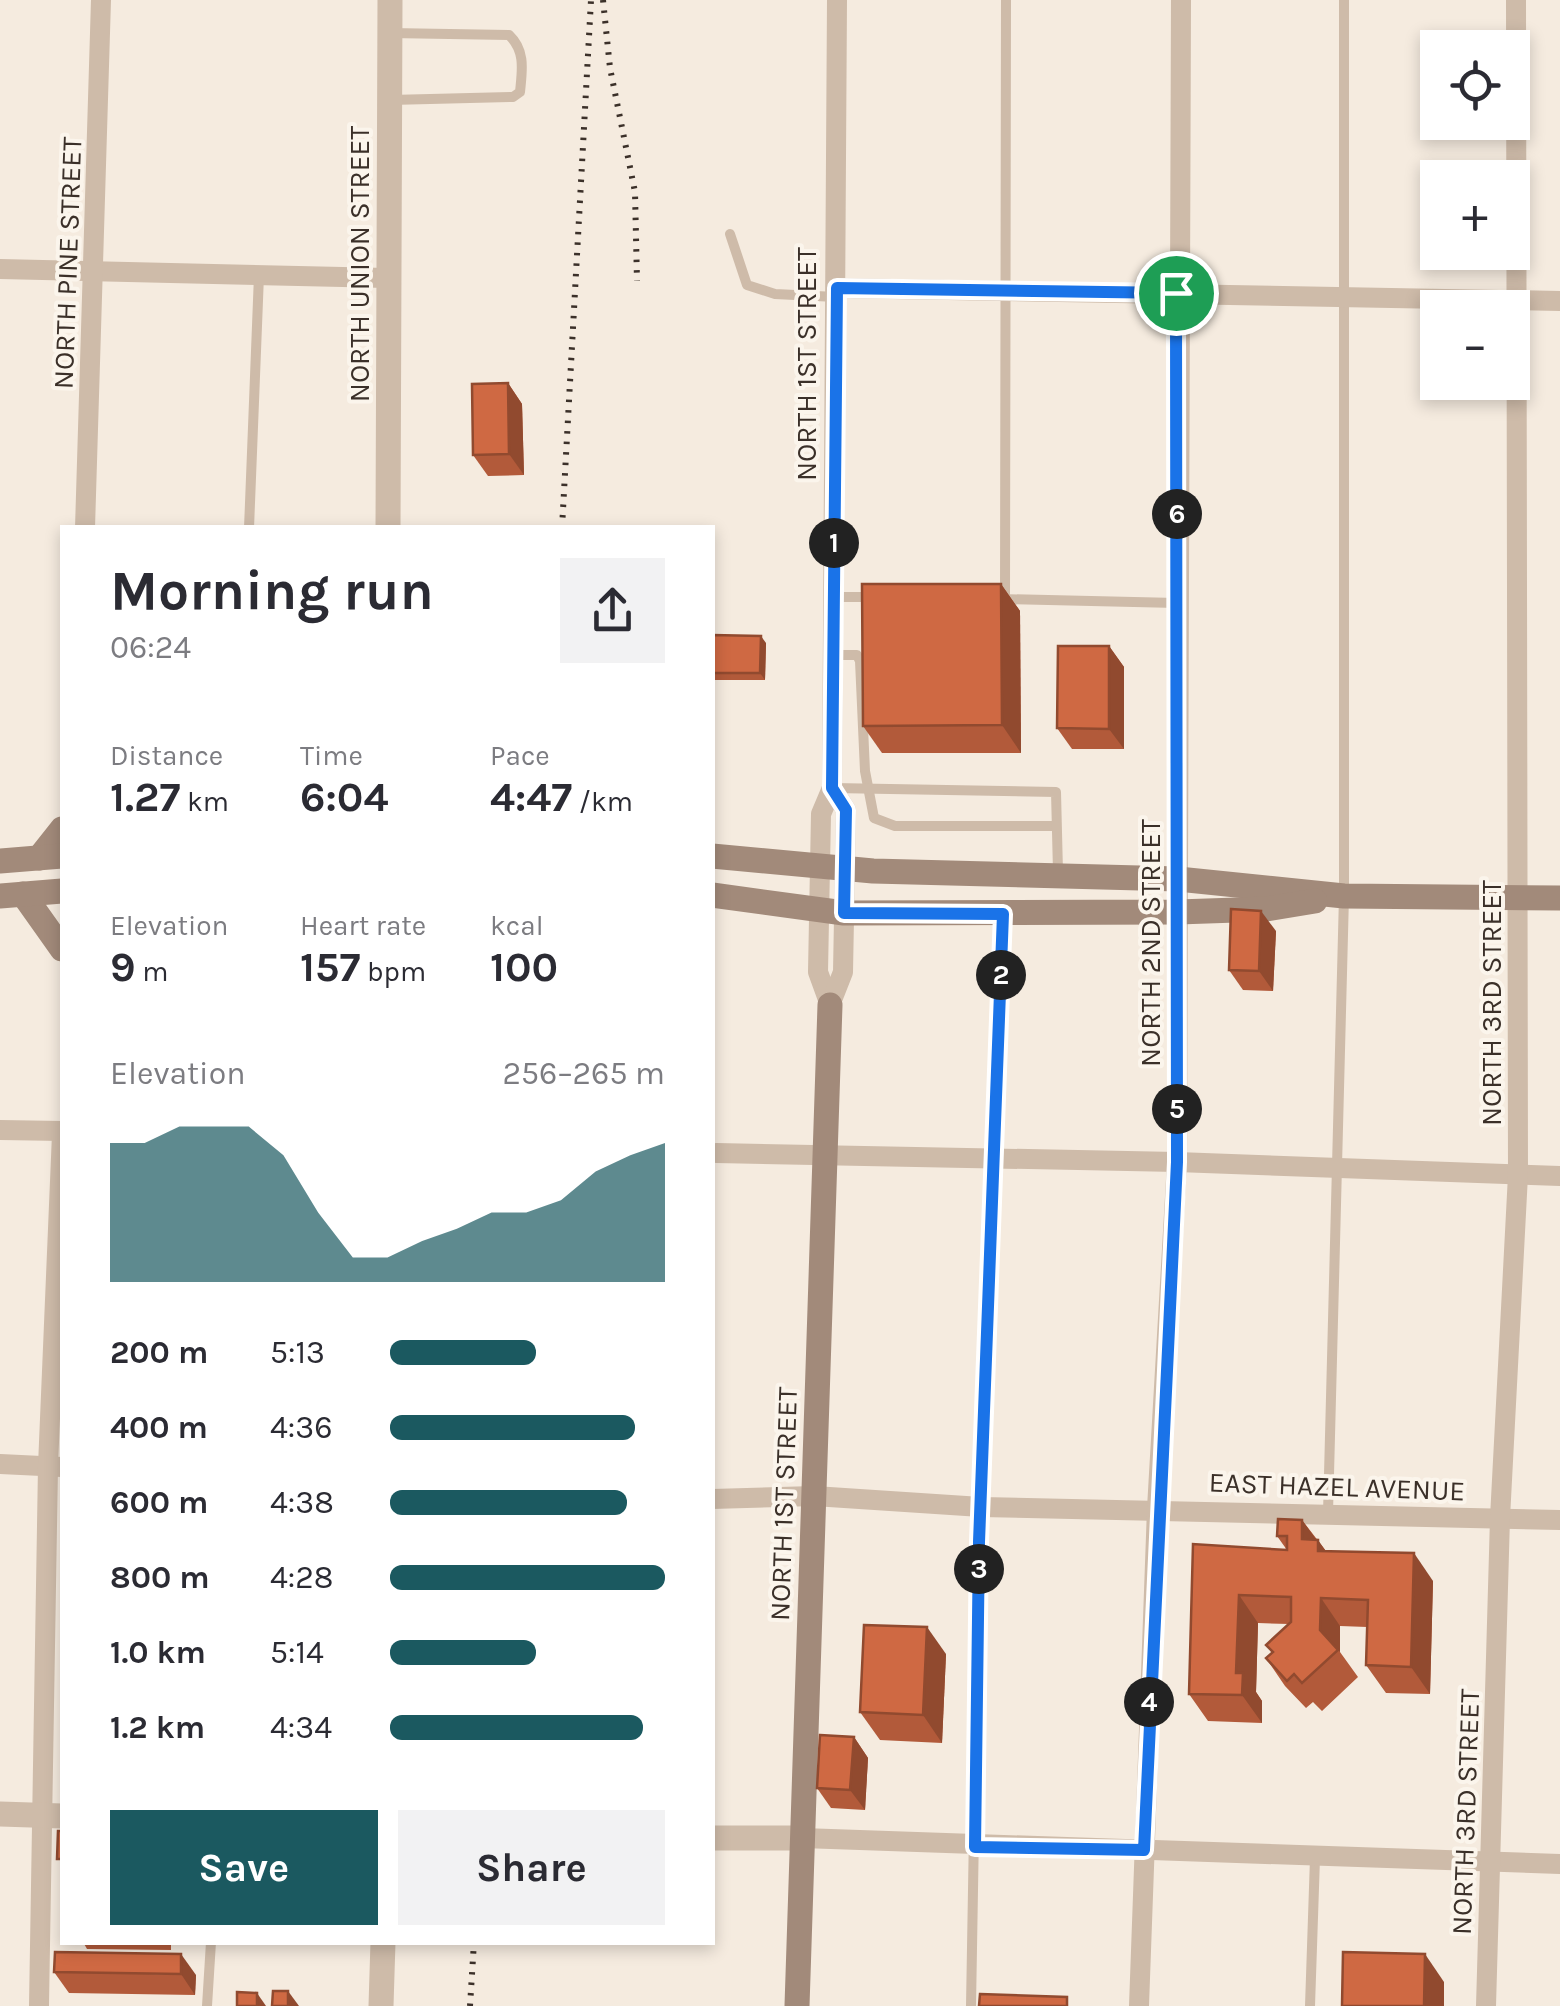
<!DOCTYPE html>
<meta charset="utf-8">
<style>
:root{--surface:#fff;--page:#f2f2f3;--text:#2b2b33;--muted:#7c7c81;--accent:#1b5960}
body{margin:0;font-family:Karla,sans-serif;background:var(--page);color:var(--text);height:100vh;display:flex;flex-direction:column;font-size:38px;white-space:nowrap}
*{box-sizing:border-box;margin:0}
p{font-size:32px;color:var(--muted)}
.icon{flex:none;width:55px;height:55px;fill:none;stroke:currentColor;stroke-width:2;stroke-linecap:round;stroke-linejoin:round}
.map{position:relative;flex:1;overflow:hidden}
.side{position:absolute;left:60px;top:525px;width:655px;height:1420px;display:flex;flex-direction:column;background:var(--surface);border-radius:0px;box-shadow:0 5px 15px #0003}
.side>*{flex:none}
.buttons{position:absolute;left:1420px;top:30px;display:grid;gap:20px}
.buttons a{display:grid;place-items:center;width:110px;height:110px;border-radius:0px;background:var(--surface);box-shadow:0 5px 15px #0003;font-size:50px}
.pin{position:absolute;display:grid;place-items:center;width:85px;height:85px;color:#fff;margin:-42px;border:5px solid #fff;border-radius:50%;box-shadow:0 2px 10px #0007}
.km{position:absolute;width:50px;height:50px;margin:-25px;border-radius:50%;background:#222;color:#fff;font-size:28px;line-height:50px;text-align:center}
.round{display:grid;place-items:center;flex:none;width:105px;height:105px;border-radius:0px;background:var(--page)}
.head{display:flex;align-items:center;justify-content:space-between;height:170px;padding:0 50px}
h1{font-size:55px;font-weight:700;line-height:75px}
.metrics{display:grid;grid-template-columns:repeat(3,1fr);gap:15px;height:170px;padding:10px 50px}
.metrics div{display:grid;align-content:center}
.metrics b{font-size:42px;font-weight:700}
.metrics small{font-size:28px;font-weight:400}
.metrics p{font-size:28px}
.chart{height:280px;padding:20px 50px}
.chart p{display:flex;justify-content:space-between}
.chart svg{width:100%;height:180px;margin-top:10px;fill:var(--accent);opacity:.7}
.action{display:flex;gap:20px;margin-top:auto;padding:20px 50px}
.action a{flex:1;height:115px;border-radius:0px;background:var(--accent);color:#fff;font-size:40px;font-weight:700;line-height:115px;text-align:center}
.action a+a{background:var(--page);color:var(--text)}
ul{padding:0 50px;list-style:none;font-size:32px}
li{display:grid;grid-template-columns:160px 120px 1fr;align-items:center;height:75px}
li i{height:25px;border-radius:12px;background:var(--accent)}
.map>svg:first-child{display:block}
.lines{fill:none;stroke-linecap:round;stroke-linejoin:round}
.service{stroke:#cebba9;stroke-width:10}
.minor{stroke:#cebba9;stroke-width:20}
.tertiary{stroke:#cebba9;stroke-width:25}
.secondary{stroke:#a28a7a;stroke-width:25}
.rail{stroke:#3b3029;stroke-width:6;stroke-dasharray:2.5 8;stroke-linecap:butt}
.wall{fill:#b25a3a}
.shaded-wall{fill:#914a2f}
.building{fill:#cf6943;stroke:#914a2f;stroke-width:2.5}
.route-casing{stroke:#fff;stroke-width:20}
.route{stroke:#1a73e8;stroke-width:12}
.labels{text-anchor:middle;stroke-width:8;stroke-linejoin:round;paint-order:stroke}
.street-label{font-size:28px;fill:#3b3029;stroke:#fbf5ec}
</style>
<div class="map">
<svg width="1560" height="2006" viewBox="0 0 1560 2006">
<rect width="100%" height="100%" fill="#f5ebdf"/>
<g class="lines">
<g class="service">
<path d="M390,33L509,35C526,51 522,71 520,92L513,97L390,100"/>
<path d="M730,234L747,285L775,294L836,297"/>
<path d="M249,528L259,275"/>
<path d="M834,597H873"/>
<path d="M1000,599L1177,603"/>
<path d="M1005,599L1006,0"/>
<path d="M833,655H857L860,661L865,771L874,818L895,826H1056"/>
<path d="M833,788L1056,792L1058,872"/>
<path d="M1328,1513L1344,896V0"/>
<path d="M207,2006L211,1942"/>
<path d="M971,2006L979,1541L1003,914"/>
<path d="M1310,2006L1315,1858"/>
</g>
<g class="minor">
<path d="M0,269L387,278"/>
<path d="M837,288L1560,301"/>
<path d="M85,528L101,0"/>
<path d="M830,1005L818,972L821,814L832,788L837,0"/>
<path d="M830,1005L843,972L846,810L832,788"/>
<path d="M0,1130L62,1131"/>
<path d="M716,1153L1177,1162L1560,1176"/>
<path d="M0,1464L62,1467"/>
<path d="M712,1499L814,1496L981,1507L1560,1520"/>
<path d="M802,1838L1560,1864"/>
<path d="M39,2006L48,1466L62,1134"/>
<path d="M1139,2006L1157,1508L1177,1162L1181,0"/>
<path d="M1486,2006L1500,1518L1518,1175L1516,0"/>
</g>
<g class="tertiary">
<path d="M388,528L390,0"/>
<path d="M0,1814L62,1816"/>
<path d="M712,1838H802"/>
<path d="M381,2006L383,1942"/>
</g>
<g class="secondary">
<path d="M712,856L873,871L1178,879L1344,896L1560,898"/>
<path d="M39,858L62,829"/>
<path d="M0,861L62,856"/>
<path d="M23,894L62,949"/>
<path d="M712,895L844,913L1178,912L1266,909L1315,901"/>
<path d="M0,896L62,891"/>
<path d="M797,2006L830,1005"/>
</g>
<g class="rail">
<path d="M603,0L610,68L635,192L637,281"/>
<path d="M562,528L591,0"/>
<path d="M470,2006L474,1942"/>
</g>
</g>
<g class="wall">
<path d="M508,383L522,404L524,475L488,476L473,455Z"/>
<path d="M1001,584L1020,611L1021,753H882L863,726Z"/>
<path d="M712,635L766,643L765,680H712Z"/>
<path d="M1109,646L1124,667V749H1072L1057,728Z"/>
<path d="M1276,931L1273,991L1243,990L1229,970Z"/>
<path d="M1302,1520L1326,1551L1433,1581L1430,1694L1386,1693L1366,1665L1367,1627L1340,1626V1652L1358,1677L1322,1711L1313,1702L1306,1708L1285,1686L1266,1658L1272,1653L1266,1645L1289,1624L1258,1623L1256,1692L1262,1701V1723L1208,1721L1189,1694L1193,1544L1287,1550L1277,1536Z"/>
<path d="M946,1654L942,1743L880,1740L860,1712Z"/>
<path d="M854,1737L868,1758L865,1810L831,1808L817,1788Z"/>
<path d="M83,1942H171V1950L87,1949Z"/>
<path d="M54,1972L196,1975L195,1995L69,1993Z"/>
</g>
<g class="shaded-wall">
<path d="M508,383L522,404L524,475L509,454Z"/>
<path d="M1001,584L1020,611L1021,753L1002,725Z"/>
<path d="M761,636L766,643L765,680L760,673Z"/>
<path d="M1109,646L1124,667V749L1109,729Z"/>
<path d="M1261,911L1276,931L1273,991L1259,971Z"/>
<path d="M1302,1520L1318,1542V1540L1337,1567L1302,1539Z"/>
<path d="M1414,1553L1433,1581L1430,1694L1411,1667Z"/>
<path d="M1239,1595L1258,1623L1256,1692L1262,1701V1723L1242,1695L1236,1673Z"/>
<path d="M1321,1598L1340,1626V1652L1320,1630Z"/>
<path d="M927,1627L946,1654L942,1743L923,1715Z"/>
<path d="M854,1737L868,1758L865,1810L850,1790Z"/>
<path d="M181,1954L196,1975L195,1995L181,1974Z"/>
<path d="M1425,1954L1444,1982V2006H1424Z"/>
<path d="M288,1991L299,2006H288Z"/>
<path d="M257,1993L266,2006H257Z"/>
</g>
<g class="building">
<path d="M508,383L509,454L473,455L472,384Z"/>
<path d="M862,584H1001L1002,725L863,726Z"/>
<path d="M712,635L761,636L760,673H712Z"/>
<path d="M1058,646H1109V729L1057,728Z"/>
<path d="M1231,909L1261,911L1259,971L1229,970Z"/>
<path d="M1278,1519L1302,1520V1539L1318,1540V1551L1414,1553L1411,1667L1366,1665L1368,1600L1321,1598L1320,1630L1338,1650L1302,1683L1294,1674L1287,1681L1266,1658L1273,1652L1266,1645L1291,1622V1597L1239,1595L1236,1673H1243L1242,1695L1189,1694L1193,1544L1287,1550V1536H1277Z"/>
<path d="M864,1625L927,1627L923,1715L860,1712Z"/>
<path d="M820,1735L854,1737L850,1790L817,1788Z"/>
<path d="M58,1831H62V1859H57Z"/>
<path d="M55,1952L181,1954V1974L54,1972Z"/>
<path d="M1343,1952L1425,1954L1424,2006H1342Z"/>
<path d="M273,1991H288V2006H272Z"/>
<path d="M237,1992L257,1993V2006H237Z"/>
<path d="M980,1994L1067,1997V2006H979Z"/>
</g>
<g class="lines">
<defs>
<path id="route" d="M837,288L1176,293L1177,1162L1144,1850L975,1847L979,1542L1003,914L844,913L846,810L832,788Z"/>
</defs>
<use href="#route" class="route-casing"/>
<use href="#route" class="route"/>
</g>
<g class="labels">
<g class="street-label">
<text transform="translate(67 263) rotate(-88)" y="10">NORTH PINE STREET</text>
<text transform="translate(359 264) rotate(-90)" y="10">NORTH UNION STREET</text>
<text transform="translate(806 364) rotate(-90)" y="10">NORTH 1ST STREET</text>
<text transform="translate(1150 943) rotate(-90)" y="10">NORTH 2ND STREET</text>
<text transform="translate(1491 1003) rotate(-90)" y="10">NORTH 3RD STREET</text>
<text transform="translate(1337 1486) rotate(2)" y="10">EAST HAZEL AVENUE</text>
<text transform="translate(783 1504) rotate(-88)" y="10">NORTH 1ST STREET</text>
<text transform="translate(1465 1812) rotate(-88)" y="10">NORTH 3RD STREET</text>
</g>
</g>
</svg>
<div class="buttons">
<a><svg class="icon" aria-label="locate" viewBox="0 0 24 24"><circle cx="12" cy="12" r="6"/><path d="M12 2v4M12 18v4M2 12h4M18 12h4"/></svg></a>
<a>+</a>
<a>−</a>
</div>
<div class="pin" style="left:1176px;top:293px;background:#1e9e55"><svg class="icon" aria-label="arrive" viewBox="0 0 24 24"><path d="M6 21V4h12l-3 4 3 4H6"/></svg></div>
<b class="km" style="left:834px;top:543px">1</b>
<b class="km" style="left:1001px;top:975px">2</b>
<b class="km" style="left:979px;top:1569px">3</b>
<b class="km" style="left:1149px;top:1702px">4</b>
<b class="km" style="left:1177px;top:1109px">5</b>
<b class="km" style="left:1177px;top:514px">6</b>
<section class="side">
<div class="head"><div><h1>Morning run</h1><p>06:24</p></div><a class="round"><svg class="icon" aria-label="share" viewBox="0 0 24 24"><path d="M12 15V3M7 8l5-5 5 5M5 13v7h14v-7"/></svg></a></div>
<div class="metrics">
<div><p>Distance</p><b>1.27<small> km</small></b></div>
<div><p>Time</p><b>6:04</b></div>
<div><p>Pace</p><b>4:47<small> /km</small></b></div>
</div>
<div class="metrics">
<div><p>Elevation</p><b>9<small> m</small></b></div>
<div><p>Heart rate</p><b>157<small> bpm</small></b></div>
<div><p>kcal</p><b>100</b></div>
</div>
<div class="chart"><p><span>Elevation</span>256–265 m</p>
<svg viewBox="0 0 160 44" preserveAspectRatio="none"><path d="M0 44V10L10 10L20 6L30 6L40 6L50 13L60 27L70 38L80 38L90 34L100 31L110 27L120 27L130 24L140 17L150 13L160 10V44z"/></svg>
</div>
<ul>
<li><b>200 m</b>5:13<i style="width:53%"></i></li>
<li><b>400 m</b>4:36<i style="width:89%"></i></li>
<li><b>600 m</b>4:38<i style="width:86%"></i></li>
<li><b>800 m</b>4:28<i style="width:100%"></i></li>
<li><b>1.0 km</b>5:14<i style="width:53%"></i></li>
<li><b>1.2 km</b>4:34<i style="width:92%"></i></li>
</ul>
<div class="action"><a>Save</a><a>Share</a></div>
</section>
</div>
